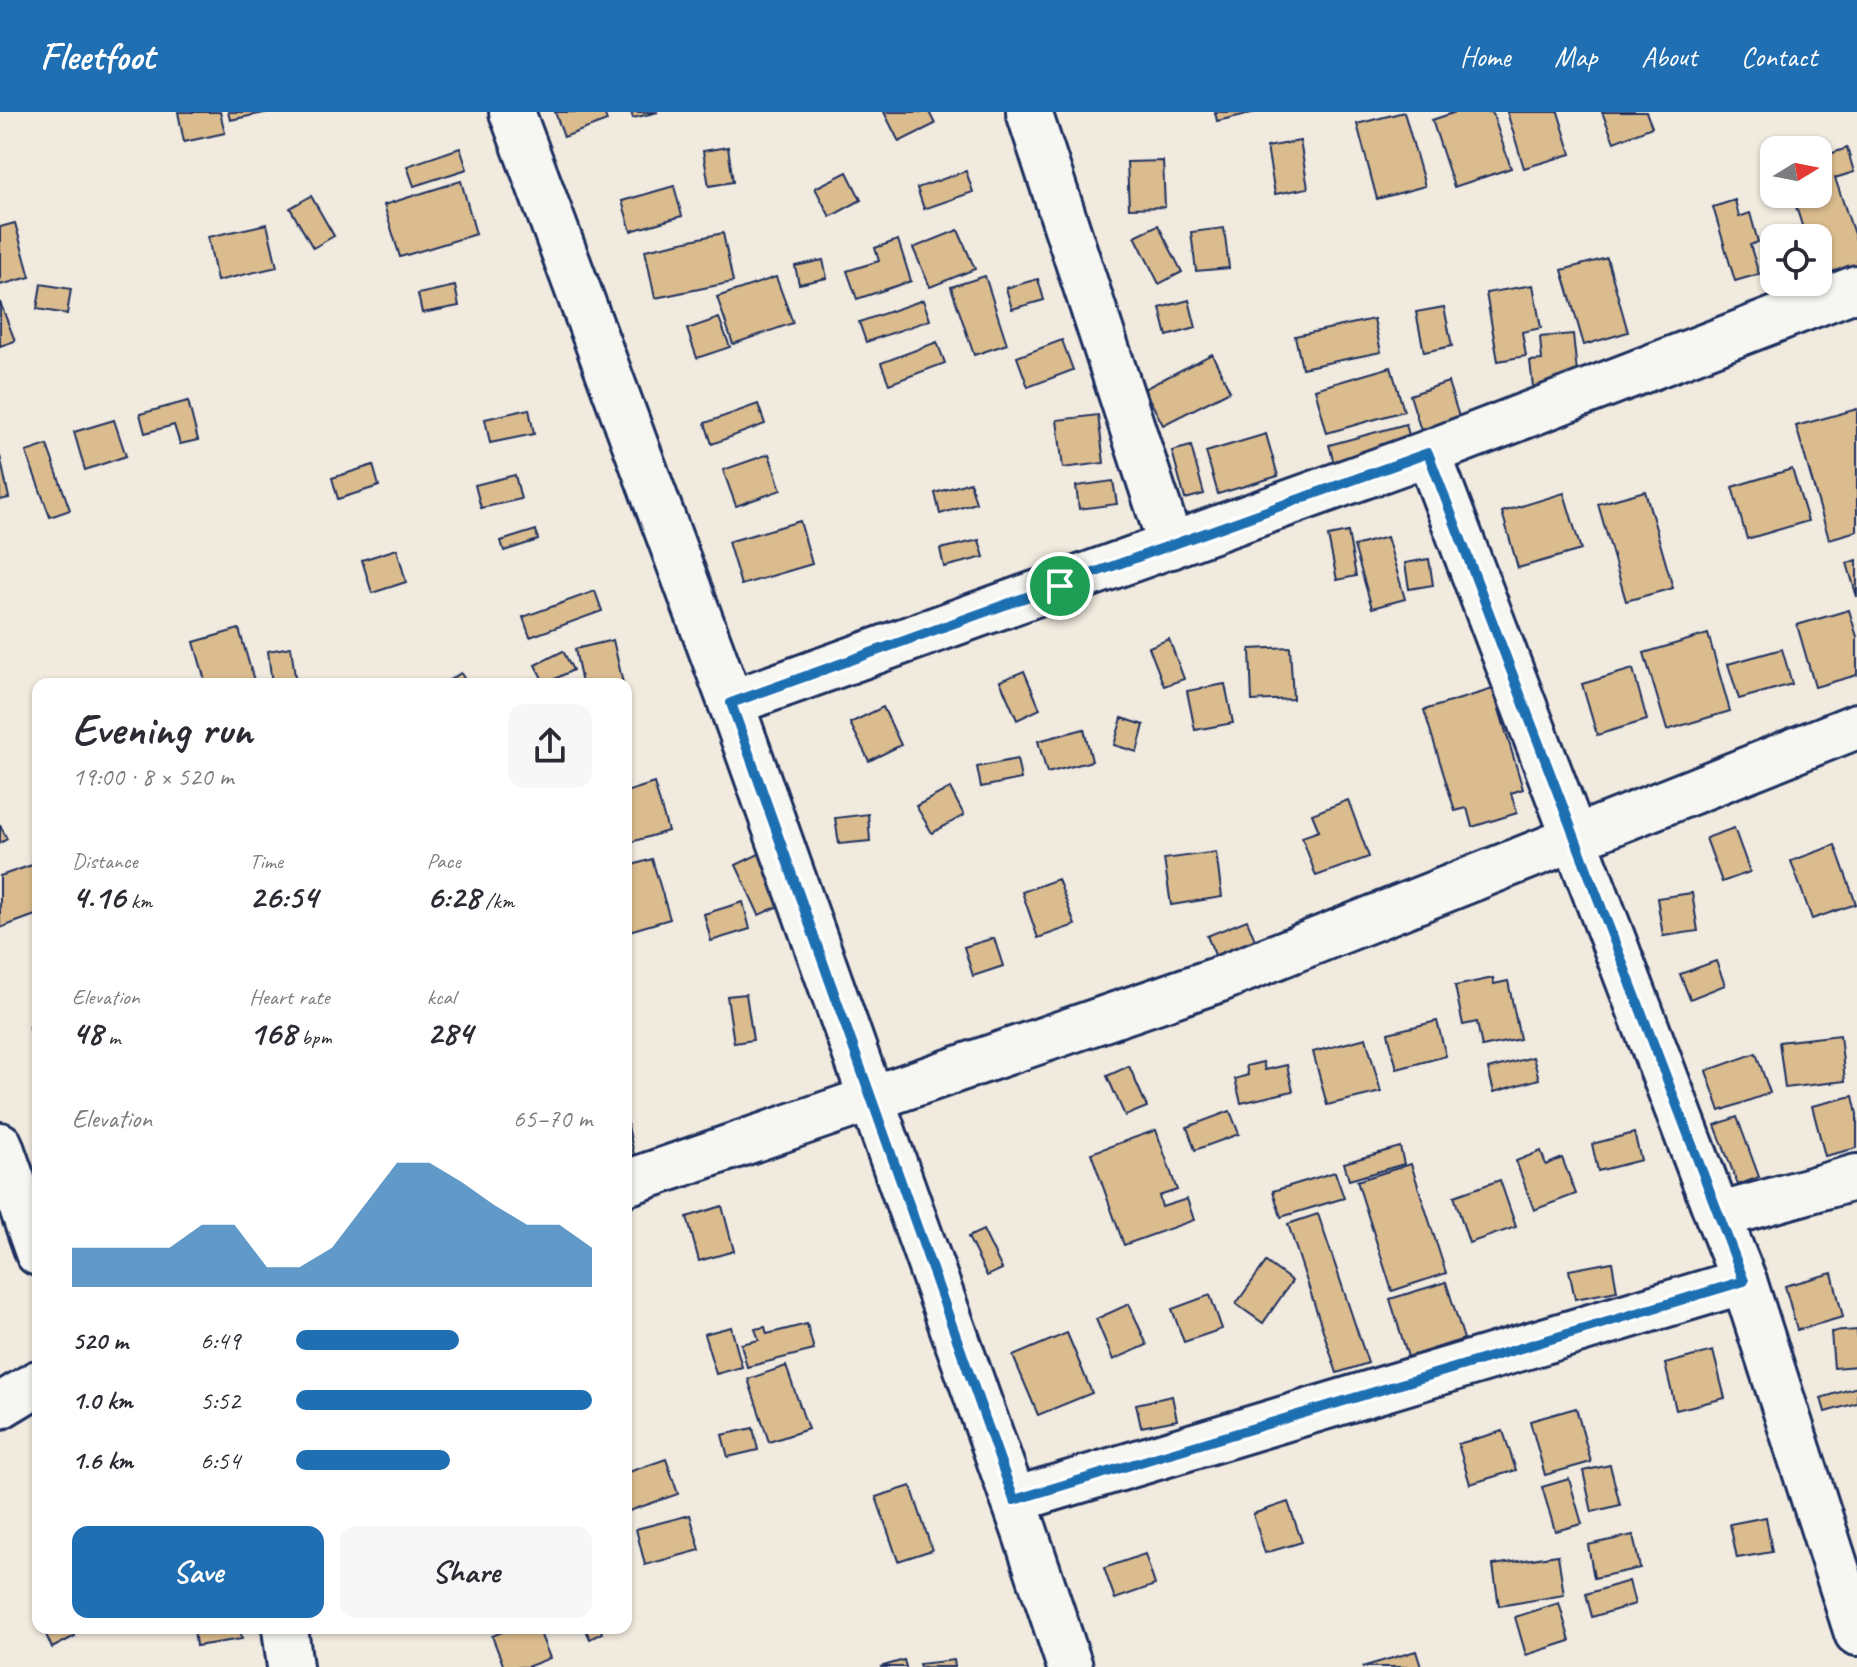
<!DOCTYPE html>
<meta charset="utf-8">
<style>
:root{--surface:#fff;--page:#f7f7f7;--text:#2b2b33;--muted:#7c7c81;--accent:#1f6fb2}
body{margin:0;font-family:Caveat,sans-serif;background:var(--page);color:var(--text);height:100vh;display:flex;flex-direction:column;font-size:30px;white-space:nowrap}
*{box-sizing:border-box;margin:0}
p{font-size:26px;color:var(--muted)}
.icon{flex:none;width:44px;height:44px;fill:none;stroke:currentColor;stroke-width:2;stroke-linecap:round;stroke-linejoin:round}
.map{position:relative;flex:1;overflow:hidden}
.panel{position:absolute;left:32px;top:566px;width:600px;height:956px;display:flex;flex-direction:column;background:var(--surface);border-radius:16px;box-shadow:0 2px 6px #0004}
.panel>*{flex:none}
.needle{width:52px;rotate:80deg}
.buttons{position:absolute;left:1760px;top:24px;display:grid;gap:16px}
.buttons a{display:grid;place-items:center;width:72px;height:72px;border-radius:16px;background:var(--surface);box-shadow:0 2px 6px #0004;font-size:40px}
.pin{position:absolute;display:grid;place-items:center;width:68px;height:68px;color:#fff;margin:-34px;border:4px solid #fff;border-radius:50%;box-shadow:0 2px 8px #0007}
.round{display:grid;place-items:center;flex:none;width:84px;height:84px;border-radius:16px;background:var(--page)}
.head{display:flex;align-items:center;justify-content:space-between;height:136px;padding:0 40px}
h1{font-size:44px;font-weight:600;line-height:60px}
.stats{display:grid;grid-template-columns:repeat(3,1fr);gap:12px;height:136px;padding:8px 40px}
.stats div{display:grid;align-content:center}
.stats b{font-size:34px;font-weight:600}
.stats small{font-size:22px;font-weight:400}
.stats p{font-size:22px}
.chart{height:224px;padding:16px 40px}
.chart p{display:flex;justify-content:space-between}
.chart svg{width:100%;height:144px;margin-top:8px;fill:var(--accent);opacity:.7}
.primary-button{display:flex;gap:16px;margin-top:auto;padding:16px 40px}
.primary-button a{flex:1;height:92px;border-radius:16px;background:var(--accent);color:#fff;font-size:32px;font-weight:600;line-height:92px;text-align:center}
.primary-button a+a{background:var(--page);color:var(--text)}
ul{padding:0 40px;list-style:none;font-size:26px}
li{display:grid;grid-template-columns:128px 96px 1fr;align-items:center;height:60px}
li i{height:20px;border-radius:10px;background:var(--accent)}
header{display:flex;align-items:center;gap:48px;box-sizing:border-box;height:112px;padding:0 40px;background:var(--accent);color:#fff}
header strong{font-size:38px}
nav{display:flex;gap:44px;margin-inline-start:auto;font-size:28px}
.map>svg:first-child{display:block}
.building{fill:#dbbc8e;stroke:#1b2f5e;stroke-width:2}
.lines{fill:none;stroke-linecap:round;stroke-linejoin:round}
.minor-casing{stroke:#1b2f5e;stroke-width:50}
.minor{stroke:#f6f6f2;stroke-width:44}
.route-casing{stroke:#fff;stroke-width:16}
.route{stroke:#1f6fb2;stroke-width:10}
</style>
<header>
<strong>Fleetfoot</strong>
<nav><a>Home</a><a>Map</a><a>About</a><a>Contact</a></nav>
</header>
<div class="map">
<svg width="1857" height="1555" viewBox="0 0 1857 1555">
<rect width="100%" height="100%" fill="#f1eade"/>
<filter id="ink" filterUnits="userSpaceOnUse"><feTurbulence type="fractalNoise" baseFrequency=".0125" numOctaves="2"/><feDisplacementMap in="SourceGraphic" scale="16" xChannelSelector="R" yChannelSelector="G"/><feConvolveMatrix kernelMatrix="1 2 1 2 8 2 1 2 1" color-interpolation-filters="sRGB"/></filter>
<g filter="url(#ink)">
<g class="building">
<path d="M178,0H220L225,21L184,30Z"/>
<path d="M228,0H269L230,8Z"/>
<path d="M555,0H604L607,9L564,25Z"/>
<path d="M631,0H658L633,6Z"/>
<path d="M884,0H929L935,12L899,30Z"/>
<path d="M1215,0H1256L1217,9Z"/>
<path d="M1404,0L1425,74L1377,87L1357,12Z"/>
<path d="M1456,0H1492L1511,56L1454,75L1432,8Z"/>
<path d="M1507,0H1558L1571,42L1524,56Z"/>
<path d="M1602,0H1646L1652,15L1614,30Z"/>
<path d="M1300,29L1308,76L1275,82L1267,35Z"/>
<path d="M728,35L733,70L709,74L703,39Z"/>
<path d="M460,36L467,57L414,74L407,54Z"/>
<path d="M1847,36L1854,60L1835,66L1857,131V166L1823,177L1818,161V126H1806L1792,82H1818V46Z"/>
<path d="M1163,49L1165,95L1129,96L1127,50Z"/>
<path d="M966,59L973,80L924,97L917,76Z"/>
<path d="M847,60L861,88L830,105L815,76Z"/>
<path d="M461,69L476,122L400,145L384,93Z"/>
<path d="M674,74L682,104L631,119L622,89Z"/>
<path d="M311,84L334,124L313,136L290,96Z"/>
<path d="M1735,88L1739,105L1750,101L1758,130L1750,133L1759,162L1735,169L1713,95Z"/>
<path d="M15,111L30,165L0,173V115Z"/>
<path d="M267,112L277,155L217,169L208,125Z"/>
<path d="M1158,113L1182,160L1159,172L1135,124Z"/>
<path d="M1224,116L1229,156L1196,159L1191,120Z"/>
<path d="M958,118L975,157L930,175L913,136Z"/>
<path d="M723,121L733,170L655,186L645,138Z"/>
<path d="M898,128L911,169L857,187L847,159L879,149L875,136Z"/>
<path d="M1607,146L1628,220L1584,233L1562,158Z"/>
<path d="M823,148L827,166L799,172L795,154Z"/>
<path d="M985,164L1007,232L974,243L951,175Z"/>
<path d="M776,165L793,211L733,232L717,185Z"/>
<path d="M1038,167L1044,188L1012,197L1006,176Z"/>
<path d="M41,172L71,177L67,202L37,197Z"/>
<path d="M1533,173L1541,216L1522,220L1526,244L1498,249L1486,181Z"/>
<path d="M455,174L459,194L422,201L418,182Z"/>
<path d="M923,188L930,208L866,230L859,210Z"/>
<path d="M1189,188L1196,216L1167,224L1160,196Z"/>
<path d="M0,190L15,229L0,234Z"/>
<path d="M1444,195L1452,234L1424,240L1416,200Z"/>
<path d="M719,206L730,235L697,246L687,217Z"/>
<path d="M1374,207L1381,240L1302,256L1295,224Z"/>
<path d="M1573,222L1578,270L1533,275L1530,249L1542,248L1540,225Z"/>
<path d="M1062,228L1073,258L1028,275L1017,245Z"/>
<path d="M937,230L945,251L889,272L881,251Z"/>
<path d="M1212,242L1230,279L1163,313L1144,277Z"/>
<path d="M1391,255L1404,299L1327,321L1315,277Z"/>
<path d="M1448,270L1461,311L1422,322L1410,283Z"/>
<path d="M188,289L198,328L180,332L174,313L145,321L140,302Z"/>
<path d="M758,292L765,312L712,332L705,311Z"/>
<path d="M529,297L534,322L490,331L485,307Z"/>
<path d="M1857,297V419L1829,427L1796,314Z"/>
<path d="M1098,303L1104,351L1063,356L1057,308Z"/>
<path d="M114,308L126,344L85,358L74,320Z"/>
<path d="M1406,312L1415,346L1338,366L1329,333Z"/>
<path d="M1266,322L1278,364L1218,382L1206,340Z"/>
<path d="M47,333L70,398L50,405L26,340Z"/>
<path d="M1191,334L1204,382L1185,387L1172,339Z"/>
<path d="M769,342L781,378L736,394L723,358Z"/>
<path d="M0,344L9,386L0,388Z"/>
<path d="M373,353L379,374L338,387L332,366Z"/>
<path d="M1792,357L1808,409L1747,427L1732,375Z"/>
<path d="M515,363L521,387L481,396L475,373Z"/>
<path d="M1113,369L1117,392L1079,397L1076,374Z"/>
<path d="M970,370L976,391L940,402L935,381Z"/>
<path d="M1645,379L1673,476L1626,489L1598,392Z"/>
<path d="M1564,381L1581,438L1518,456L1502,400Z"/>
<path d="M800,409L812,452L741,473L728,430Z"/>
<path d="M536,418L538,428L504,439L501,429Z"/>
<path d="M1348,420L1356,464L1337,468L1328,424Z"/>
<path d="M1387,425L1405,487L1372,496L1354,434Z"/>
<path d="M979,428L984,445L944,455L940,437Z"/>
<path d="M397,437L406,470L372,481L362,448Z"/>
<path d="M1429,447L1433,473L1409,477L1405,451Z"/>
<path d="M1857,448V485L1847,451Z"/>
<path d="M595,479L602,499L530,525L523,505Z"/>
<path d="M1849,498L1857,525V563L1815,575L1797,513Z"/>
<path d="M239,517L255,572H206L194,530Z"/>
<path d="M1708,522L1730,599L1667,618L1644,541Z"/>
<path d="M1169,527L1184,567L1164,574L1149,535Z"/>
<path d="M613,528L623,571L582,572L575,537Z"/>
<path d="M291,535L296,572H272L268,539Z"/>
<path d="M1290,535L1293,587L1252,589L1250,537Z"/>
<path d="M1782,537L1792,572L1739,587L1728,552Z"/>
<path d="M563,539L573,558L545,572L535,553Z"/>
<path d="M1633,557L1647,608L1597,623L1582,572Z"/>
<path d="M1024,559L1040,597L1017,608L1000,569Z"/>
<path d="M461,561L467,572H443Z"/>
<path d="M1225,572L1233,611L1195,618L1187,579Z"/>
<path d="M1493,577L1523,677L1511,681L1517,701L1472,715L1467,696L1455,699L1424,598Z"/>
<path d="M883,595L901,633L869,649L850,611Z"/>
<path d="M1122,606L1144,613L1137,640L1114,633Z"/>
<path d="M1084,617L1092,649L1047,661L1038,629Z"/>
<path d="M1017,647L1021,667L981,675L977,655Z"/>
<path d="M654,671L668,719L631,730L626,713V680Z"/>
<path d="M950,676L964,703L932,721L916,694Z"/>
<path d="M1348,688L1369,745L1316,764L1302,725L1319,719L1312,702Z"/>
<path d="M868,702L870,729L839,732L835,706Z"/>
<path d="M0,713L7,727L0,731Z"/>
<path d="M1734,716L1750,760L1722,770L1706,726Z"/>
<path d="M1835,733L1856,792L1812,807L1791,749Z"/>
<path d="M765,739L788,790L759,803L736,753Z"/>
<path d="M1216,740L1222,785L1171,793L1164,747Z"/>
<path d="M652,747L670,807L626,820V755Z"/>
<path d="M38,751V802L0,816V764Z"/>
<path d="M1058,767L1075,813L1038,826L1022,780Z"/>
<path d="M1692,781L1698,819L1663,824L1657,786Z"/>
<path d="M743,790L750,817L711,829L704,802Z"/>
<path d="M1247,808L1257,833L1218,850L1207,824Z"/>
<path d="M994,826L1003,854L973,864L964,835Z"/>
<path d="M1716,849L1725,873L1690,887L1680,862Z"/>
<path d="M1493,866L1494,872L1508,869L1520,927L1482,935L1477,910L1463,913L1455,874Z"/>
<path d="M746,882L753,928L734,931L727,884Z"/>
<path d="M1437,909L1446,944L1397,957L1388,921Z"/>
<path d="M38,912V942L29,915Z"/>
<path d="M1840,923L1845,969L1785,976L1779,930Z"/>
<path d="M1366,926L1381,980L1327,993L1313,940Z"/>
<path d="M1756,941L1770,981L1720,999L1706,959Z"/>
<path d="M1533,945L1539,967L1494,980L1488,957Z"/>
<path d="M1263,950L1265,958L1287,953L1293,979L1241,991L1235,967L1248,963L1246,954Z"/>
<path d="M1129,954L1147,995L1125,1004L1107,964Z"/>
<path d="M1853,984L1857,1002V1036L1825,1044L1812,994Z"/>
<path d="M1230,999L1239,1022L1195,1038L1187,1015Z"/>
<path d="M1737,1005L1759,1065L1738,1073L1715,1013Z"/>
<path d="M627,1009L637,1057L626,1060V1009Z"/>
<path d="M1156,1018L1177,1078L1159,1084L1162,1095L1187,1087L1194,1108L1124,1133L1091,1041Z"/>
<path d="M1634,1021L1641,1048L1598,1059L1592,1032Z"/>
<path d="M1400,1035L1404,1052L1349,1068L1344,1051Z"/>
<path d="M1541,1039L1546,1053L1562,1046L1576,1082L1534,1098L1516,1049Z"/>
<path d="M1411,1052L1446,1161L1392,1179L1357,1069Z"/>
<path d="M1335,1060L1344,1086L1281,1105L1273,1079Z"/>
<path d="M1500,1068L1516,1115L1469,1131L1454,1084Z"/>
<path d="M722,1094L734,1139L699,1149L687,1105Z"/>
<path d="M1318,1102L1368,1251L1337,1261L1288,1112Z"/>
<path d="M983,1118L1002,1157L987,1164L968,1125Z"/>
<path d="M1266,1150L1292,1169L1263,1211L1236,1192Z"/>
<path d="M1612,1150L1617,1179L1575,1187L1569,1158Z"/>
<path d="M1832,1161L1843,1205L1797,1218L1785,1174Z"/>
<path d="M1446,1170L1464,1227L1408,1245L1390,1187Z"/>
<path d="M1210,1183L1222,1217L1184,1230L1172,1197Z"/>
<path d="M1129,1192L1147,1233L1113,1248L1096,1207Z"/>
<path d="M807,1212L814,1238L747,1255L741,1232L759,1228L755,1217L765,1215L767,1222Z"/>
<path d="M731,1215L742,1255L716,1262L704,1222Z"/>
<path d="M1857,1218V1254L1834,1256L1831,1220Z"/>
<path d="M1067,1221L1092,1281L1038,1303L1013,1244Z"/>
<path d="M1713,1239L1725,1286L1676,1298L1665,1252Z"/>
<path d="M786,1254L808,1317L769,1330L748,1267Z"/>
<path d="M1857,1275V1291L1825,1300L1821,1286Z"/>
<path d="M1172,1284L1177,1308L1141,1315L1136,1292Z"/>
<path d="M1576,1296L1591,1350L1545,1363L1530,1309Z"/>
<path d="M753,1316L758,1338L728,1345L722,1323Z"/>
<path d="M1503,1319L1516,1358L1470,1372L1458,1332Z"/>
<path d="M666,1347L678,1382L626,1400V1361Z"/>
<path d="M1610,1353L1620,1393L1592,1400L1583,1359Z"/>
<path d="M1569,1367L1582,1412L1555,1419L1542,1375Z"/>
<path d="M911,1374L932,1438L898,1449L876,1385Z"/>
<path d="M1288,1390L1302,1430L1265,1441L1253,1402Z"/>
<path d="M690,1403L700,1438L645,1453L636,1417Z"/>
<path d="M1766,1405L1772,1440L1737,1446L1730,1412Z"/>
<path d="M1633,1423L1640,1456L1594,1466L1588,1433Z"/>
<path d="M1145,1442L1155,1473L1115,1487L1104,1456Z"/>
<path d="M1558,1443L1564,1483L1499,1494L1493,1453Z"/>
<path d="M1629,1469L1635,1492L1592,1505L1586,1482Z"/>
<path d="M1559,1491L1570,1529L1526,1543L1515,1505Z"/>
<path d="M47,1516H71L75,1524L52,1536L44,1518Z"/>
<path d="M194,1516H240L242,1527L196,1534Z"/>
<path d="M512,1516H538L550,1546L527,1555H504L492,1524Z"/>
<path d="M585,1516H600L602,1521L590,1527Z"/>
<path d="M1416,1539L1421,1555H1362Z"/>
<path d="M904,1548L906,1555H880Z"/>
<path d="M954,1548L955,1555H920L919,1552Z"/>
</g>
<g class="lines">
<defs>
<g id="minor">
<path d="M512,0L731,591L1025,1420L1070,1555"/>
<path d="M1029,0L1171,434"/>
<path d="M731,591L1428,341"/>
<path d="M0,1033L38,1141"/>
<path d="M1857,1065L1718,1104L1744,1169L1857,1521"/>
<path d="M626,1071L1220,867L1857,614"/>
<path d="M1718,1104L1428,341L1857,176"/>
<path d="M0,1294L38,1271"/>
<path d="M1014,1388L1744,1169"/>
<path d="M285,1516L290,1555"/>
</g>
</defs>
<use href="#minor" class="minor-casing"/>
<use href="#minor" class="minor"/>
</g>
</g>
<g class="lines" filter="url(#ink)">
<defs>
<path id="route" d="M1428,341L1744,1169L1014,1388L731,591Z"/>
</defs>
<use href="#route" class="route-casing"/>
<use href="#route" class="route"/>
</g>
</svg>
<div class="buttons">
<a><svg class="needle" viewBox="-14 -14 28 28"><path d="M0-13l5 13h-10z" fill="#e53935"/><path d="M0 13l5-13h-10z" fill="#7c7c81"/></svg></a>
<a><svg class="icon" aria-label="locate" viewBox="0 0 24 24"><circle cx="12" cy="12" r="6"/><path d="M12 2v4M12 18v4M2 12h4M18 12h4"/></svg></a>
</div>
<div class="pin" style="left:1060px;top:474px;background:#1e9e55"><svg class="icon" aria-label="arrive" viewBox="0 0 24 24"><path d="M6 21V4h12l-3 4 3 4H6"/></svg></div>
<section class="panel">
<div class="head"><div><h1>Evening run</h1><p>19:00 · 8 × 520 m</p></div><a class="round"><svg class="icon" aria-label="share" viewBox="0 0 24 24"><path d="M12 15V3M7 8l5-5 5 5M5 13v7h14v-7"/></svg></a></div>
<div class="stats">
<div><p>Distance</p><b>4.16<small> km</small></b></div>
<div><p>Time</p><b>26:54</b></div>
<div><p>Pace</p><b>6:28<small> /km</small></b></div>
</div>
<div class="stats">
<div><p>Elevation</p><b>48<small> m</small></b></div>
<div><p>Heart rate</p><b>168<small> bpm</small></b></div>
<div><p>kcal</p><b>284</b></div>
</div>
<div class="chart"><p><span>Elevation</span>65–70 m</p>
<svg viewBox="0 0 160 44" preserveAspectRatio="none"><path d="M0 44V32L10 32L20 32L30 32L40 25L50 25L60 38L70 38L80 32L90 19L100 6L110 6L120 12L130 19L140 25L150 25L160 32V44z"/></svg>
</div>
<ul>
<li><b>520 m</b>6:49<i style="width:55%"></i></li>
<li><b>1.0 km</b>5:52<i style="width:100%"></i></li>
<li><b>1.6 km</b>6:54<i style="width:52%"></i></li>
</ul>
<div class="primary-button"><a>Save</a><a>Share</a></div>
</section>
</div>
